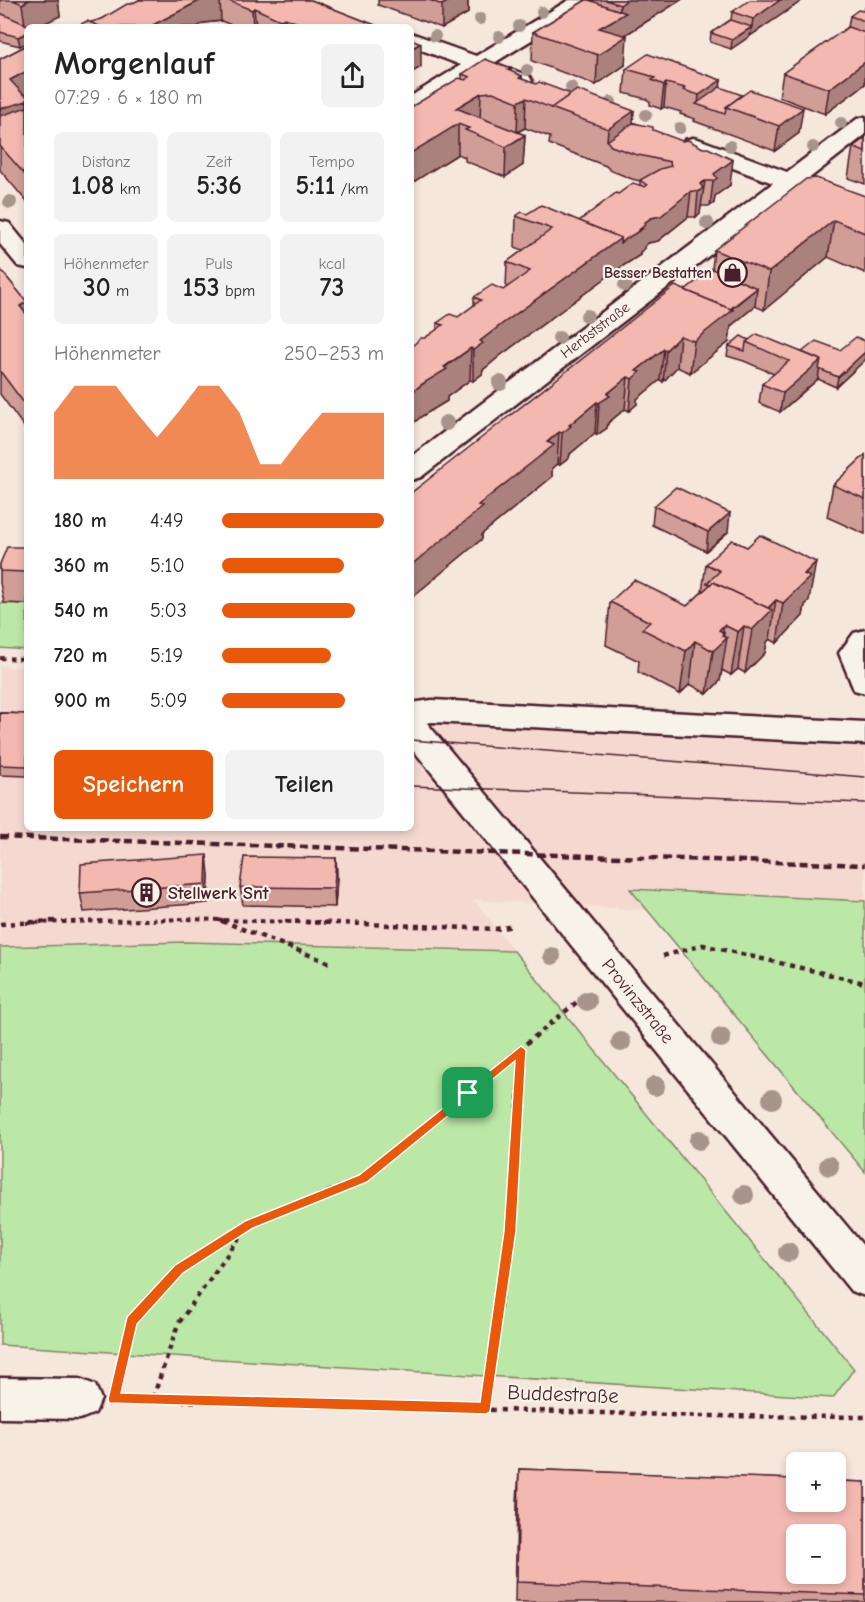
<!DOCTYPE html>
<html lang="de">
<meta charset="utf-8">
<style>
:root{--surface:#fff;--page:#f2f2f2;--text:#222;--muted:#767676;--accent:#ea580c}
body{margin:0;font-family:"Comic Neue",sans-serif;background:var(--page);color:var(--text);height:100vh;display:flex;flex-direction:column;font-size:22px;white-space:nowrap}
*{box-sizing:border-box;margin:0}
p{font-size:20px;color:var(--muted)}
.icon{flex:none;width:33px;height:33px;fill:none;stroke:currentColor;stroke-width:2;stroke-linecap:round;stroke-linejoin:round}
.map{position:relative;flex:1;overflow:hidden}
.panel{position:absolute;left:24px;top:24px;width:390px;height:807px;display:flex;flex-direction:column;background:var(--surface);border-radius:9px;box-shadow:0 3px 9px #0003}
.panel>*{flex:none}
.controls{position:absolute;left:786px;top:1452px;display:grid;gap:12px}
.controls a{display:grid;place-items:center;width:60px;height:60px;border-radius:9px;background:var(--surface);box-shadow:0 3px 9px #0003;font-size:30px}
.pin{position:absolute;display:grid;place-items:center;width:51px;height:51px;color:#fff;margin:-26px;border-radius:12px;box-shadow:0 3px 9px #0006}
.round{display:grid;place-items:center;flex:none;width:63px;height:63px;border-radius:9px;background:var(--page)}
.summary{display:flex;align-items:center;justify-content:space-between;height:102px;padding:0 30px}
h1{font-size:33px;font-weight:600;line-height:45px}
.figures{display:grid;grid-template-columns:repeat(3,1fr);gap:9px;height:102px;padding:6px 30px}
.figures div{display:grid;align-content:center;border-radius:9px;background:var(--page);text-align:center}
.figures b{font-size:26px;font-weight:600}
.figures small{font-size:16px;font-weight:400}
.figures p{font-size:16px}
.chart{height:168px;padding:12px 30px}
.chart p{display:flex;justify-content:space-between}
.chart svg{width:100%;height:108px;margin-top:6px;fill:var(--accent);opacity:.7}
.action{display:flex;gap:12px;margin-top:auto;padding:12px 30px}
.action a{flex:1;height:69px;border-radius:9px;background:var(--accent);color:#fff;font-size:24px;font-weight:600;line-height:69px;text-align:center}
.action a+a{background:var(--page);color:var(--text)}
ul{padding:0 30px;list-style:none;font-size:20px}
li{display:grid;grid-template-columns:96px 72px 1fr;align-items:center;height:45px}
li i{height:15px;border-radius:8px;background:var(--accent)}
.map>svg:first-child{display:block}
.built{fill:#f5d9d0}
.green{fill:#bbe8a6;stroke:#828468;stroke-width:1.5}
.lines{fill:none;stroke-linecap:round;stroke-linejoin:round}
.minor-casing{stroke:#4a1f2b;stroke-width:5}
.major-casing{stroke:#4a1f2b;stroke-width:5}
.path-far1{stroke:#4a1f2b;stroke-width:4;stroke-dasharray:4.5 4.5;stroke-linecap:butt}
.path{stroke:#4a1f2b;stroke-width:4.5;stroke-dasharray:5 5;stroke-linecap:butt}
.minor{fill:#f7f3e8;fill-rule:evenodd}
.major{fill:#f7f3e8;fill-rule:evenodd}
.tram{stroke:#4a1f2b;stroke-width:1.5}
.rail{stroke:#4a1f2b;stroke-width:4.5;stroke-dasharray:8 4.5;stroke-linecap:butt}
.tree{fill:#a7948c}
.wall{fill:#d19e97;stroke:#4a1f2b;stroke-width:1.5}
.shaded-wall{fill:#aa817b;stroke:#4a1f2b;stroke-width:1.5}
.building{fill:#f3b8b0;stroke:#4a1f2b;stroke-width:1.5;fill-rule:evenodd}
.route{fill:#ea580c;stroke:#fff;stroke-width:1.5;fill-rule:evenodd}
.labels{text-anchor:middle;stroke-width:4.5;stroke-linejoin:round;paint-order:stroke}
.far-poi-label{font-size:15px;font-weight:bold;fill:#4a1f2b;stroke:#f7f3e8;text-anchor:end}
.far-street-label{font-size:15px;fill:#4a1f2b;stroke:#f7f3e8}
.poi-label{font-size:18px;font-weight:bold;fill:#4a1f2b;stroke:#f7f3e8;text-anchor:start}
.street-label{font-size:18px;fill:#4a1f2b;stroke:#f7f3e8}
.near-street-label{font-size:21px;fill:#4a1f2b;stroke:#f7f3e8}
</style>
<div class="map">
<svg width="865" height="1602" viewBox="0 0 865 1602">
<rect width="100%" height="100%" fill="#f6e7dd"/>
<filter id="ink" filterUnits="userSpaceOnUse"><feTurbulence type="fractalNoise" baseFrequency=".0167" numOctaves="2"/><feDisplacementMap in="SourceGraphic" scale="12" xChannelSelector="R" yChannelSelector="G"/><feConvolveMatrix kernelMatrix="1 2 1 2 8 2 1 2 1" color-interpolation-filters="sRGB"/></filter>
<g filter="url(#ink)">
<path class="built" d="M0,666L27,668V828H411V717L865,726V975L662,911L474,900L542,986L0,1179Z"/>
<g class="green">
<path d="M0,603L27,604V650L0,648Z"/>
<path d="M630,889L865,901V1172Z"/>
<path d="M186,942L514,951L854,1369L833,1398L0,1345V947Z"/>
</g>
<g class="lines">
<defs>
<g id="minor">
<path d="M569,0H593L590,4L494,63L529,76L532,81L529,86C513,90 494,78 479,73L419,110L411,112V96L461,65L411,46V33L476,56Z"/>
<path d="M865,117V135L807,180L865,202V217L793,191L421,477L411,480V457L773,183L685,150L682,145L685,140L693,138L701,140L787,172L857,119Z"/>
<path d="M865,630V693L854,690L839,653L854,633Z"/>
<path d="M432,700L865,722V744L432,722L411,725V703Z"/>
<path d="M0,1378L80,1379L95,1385L101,1399L95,1413L80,1419L0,1418Z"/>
</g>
<g id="major">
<path d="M0,221L9,223L27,245V268L18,266L0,244Z"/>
<path d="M411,714L422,717L865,1248V1296L851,1291L411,747Z"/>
</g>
</defs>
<use href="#minor" class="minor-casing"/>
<use href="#major" class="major-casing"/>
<g class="path-far1">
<path d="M0,658L27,659"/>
<path d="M219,920L226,923"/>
<path d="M26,923L186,919L332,923"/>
</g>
<g class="path">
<path d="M222,921L330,963"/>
<path d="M285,921L496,929L513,926"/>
<path d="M0,924L55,921"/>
<path d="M663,956L703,945L865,983"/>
<path d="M118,1382L132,1321L179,1269L249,1224L363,1178L578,1001"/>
<path d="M153,1398L178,1324L247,1227"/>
<path d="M120,1399L704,1416L865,1417"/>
<path d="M486,1408L510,1231L521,1051"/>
</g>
<use href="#minor" class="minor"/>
<use href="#major" class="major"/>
<g class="tram">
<path d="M0,713L27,714"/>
<path d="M411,740L865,777"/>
<path d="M411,786L865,803"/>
</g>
<path class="rail" d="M0,837L865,865"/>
</g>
<g class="tree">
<circle cx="542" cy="12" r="6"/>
<circle cx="480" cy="19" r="6"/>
<circle cx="519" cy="26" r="6"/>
<circle cx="435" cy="36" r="6"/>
<circle cx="499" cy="37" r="6"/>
<circle cx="527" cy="70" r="6"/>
<circle cx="571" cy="87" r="6"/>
<circle cx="611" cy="102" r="6"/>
<circle cx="646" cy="115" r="6"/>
<circle cx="841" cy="123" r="6"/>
<circle cx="680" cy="128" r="6"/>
<circle cx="730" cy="146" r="6"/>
<circle cx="813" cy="147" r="6"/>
<circle cx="10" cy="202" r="7"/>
<circle cx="707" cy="223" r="7"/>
<circle cx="625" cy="285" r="7"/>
<circle cx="587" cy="316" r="7"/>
<circle cx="559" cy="338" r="7"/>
<circle cx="500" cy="383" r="8"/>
<circle cx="446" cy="423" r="8"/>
<circle cx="552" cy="956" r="9"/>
<circle cx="587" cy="1001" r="10"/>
<circle cx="721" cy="1038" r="10"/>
<circle cx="621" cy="1042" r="10"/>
<circle cx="655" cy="1086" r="10"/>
<circle cx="772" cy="1099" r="10"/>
<circle cx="699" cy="1140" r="10"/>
<circle cx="829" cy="1166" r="10"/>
<circle cx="744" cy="1195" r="10"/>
<circle cx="788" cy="1252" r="10"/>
</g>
<g class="wall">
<path d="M0,0H58L60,16L27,27L20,46L0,41Z"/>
<path d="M139,0H311L380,27H237L221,21L204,23H91L102,19Z"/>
<path d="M378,0H468V13L442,28L378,5Z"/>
<path d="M586,0H681L625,35V65L596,85L532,61L533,32Z"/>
<path d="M803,0L731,49L710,42L711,33L731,20L732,12Z"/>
<path d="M865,7V84L825,114L779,97L783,73L848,27L850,16L863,11L864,10Z"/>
<path d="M27,45V202L0,170V59Z"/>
<path d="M511,69V72L522,76V79L653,130L730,185L715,196L714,203L710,206H701L700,213L696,217H688L658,241L648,243L644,247V249L640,252V255L618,269L501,355L483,370L482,374L473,381L470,380L447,397V401L422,416L411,425V347L437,330V323L458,317L474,305V297L503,290L506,288L507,262L523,250L515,247L516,216L527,214L579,221L618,194L640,185V181L632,179L610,170L606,166L549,144L550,137L525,128L517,132L525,135L523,165L505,177L465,161V157L458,154L411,183V107L462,79V74Z"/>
<path d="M626,69L721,80L720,87L799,133L775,151L694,121L695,119L680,114L681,112L664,107L661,109L650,105V102L646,99L624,93Z"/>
<path d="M865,138V184L848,178L853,147Z"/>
<path d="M865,196V273L828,257L764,310L755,306L731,326L729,342L690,373L677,367L663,382L660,380L637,399V404L629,411L625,409L608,423L607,428L597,435L595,433L570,454L569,458L560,465L557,464L552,468V477L482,534V539L411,598V493L685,290L712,269L714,250Z"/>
<path d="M0,269L27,302V431L0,394Z"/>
<path d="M749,340L802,352L840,350L865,341V360L836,387L818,379L780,412L759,403L762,384L774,374L744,361L727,356L729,346Z"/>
<path d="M865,455V534L827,517L833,485Z"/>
<path d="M654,506L728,532L706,551L652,525Z"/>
<path d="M27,546V604L4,603L0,583V564Z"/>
<path d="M706,564L809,601L805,605L803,616L777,643L770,639L767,642L765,653L745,673L738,669L731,675L722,670L720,681L707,694L690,684L680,694L638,672L639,661L606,645L610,602L687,606L702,592Z"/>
<path d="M0,713L27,714V776L0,775Z"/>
<path d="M336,858L337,877L335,907L243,905L240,887Z"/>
<path d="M209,874L208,903L84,912L80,893Z"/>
<path d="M519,1469L865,1482V1602H515L517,1501Z"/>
</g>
<g class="shaded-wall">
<path d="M29,0H58L60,16L37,27H27L26,33L22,4Z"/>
<path d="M201,0H220L221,21L204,23L197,27H149Z"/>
<path d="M450,0H468V13L442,28V5Z"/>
<path d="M627,0H681L625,35L627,36L625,65L596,85L599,28L619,17L620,5Z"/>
<path d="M780,0H803L750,36L753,19Z"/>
<path d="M254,8L256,27H253L252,10Z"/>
<path d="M285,18V27H280V20Z"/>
<path d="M752,27L750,36L731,49L732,40Z"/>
<path d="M27,33V43L20,46L18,37Z"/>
<path d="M421,43V67L411,73V49Z"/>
<path d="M865,62V84L825,114L829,89Z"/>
<path d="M27,71V139L0,146V109L10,80Z"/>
<path d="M522,76V100L526,98L525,128L517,132L519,78Z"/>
<path d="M721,80L718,105L698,104L699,95Z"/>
<path d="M666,83L664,107L661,109L664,85Z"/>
<path d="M481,93L480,123L469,128L458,124V154L412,183L411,153L456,108Z"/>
<path d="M803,108L799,133L775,151L779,126Z"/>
<path d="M634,111L631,147L607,141L608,129Z"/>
<path d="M525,135L523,165L505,177L506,147Z"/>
<path d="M733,160L730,185L715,196L714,203L710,206L714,174Z"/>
<path d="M705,181L700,213L696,217L698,192L700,184Z"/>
<path d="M691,191L688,217L658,241L648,243L644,247V249L640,252V255L618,269L501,355L483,370L482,374L473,381V350L480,341L502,324L621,238L640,229L644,223Z"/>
<path d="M834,220L828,257L764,310L769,272Z"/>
<path d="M757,288L755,306L731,326L729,342L690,373L694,341L728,312Z"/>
<path d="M27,302V337L20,306Z"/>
<path d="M680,336L677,367L663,382L666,350Z"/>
<path d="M471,348L470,380L447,397V401L422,416L411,425V393Z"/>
<path d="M664,349L660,380L637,399V404L629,411L632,379L636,371Z"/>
<path d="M865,352V360L836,387L838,377Z"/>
<path d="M821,360L818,379L780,412L783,393Z"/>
<path d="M628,377L625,409L608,423L607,428L597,435L599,403L607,394Z"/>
<path d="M597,402L595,433L570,454L569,458L560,465L562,433L569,425Z"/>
<path d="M559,432L557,464L552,468V477L482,534V539L411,598V565Z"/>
<path d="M730,513L728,532L706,551L708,532Z"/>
<path d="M816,562L809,601L805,605L803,616L777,643L783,603L804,574Z"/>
<path d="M776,600L770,639L767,642L765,653L745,673L752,630L766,611Z"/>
<path d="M724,625L722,635L724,633L723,641L727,638L720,681L707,694L713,651L719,630Z"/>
<path d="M744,626L738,669L731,675L738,632Z"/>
<path d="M695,641L690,684L680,694L686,651Z"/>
<path d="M207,855L209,874L208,903L206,884Z"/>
<path d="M336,858L337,877L335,907L334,888Z"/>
</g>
<g class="building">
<path d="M13,0H29L22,4Z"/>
<path d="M139,0H201L149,27H101L91,23V22L102,19L127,4H131Z"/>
<path d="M227,0H311L380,27H325L322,26L319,27H309L285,18L280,20L254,8L252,10Z"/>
<path d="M429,0H450L442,5Z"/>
<path d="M586,0H589L626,13L599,28L627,36L598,55L533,32Z"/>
<path d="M606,0H627L620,5Z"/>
<path d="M750,0H780L753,19L732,12Z"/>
<path d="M858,10L863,11L865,10V21L850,16Z"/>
<path d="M0,13L32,27H27V33L18,37L0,32Z"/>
<path d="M730,20L752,27L732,40L711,33Z"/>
<path d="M87,21L101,27H75Z"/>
<path d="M848,27L865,33V62L829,89L783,73Z"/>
<path d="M411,39L421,43L411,49Z"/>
<path d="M27,45V71L10,80L22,93L27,96V101L0,109V59Z"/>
<path d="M648,54L721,80L699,95L683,90L685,88L666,83L664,85L652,80L655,78L648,75L626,69Z"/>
<path d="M485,59L511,69L508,70L522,76L519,78L536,84L539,82L571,94L551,108L526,98L518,102L493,92L481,93L456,108L525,135L506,147L465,130L469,128L458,124L411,153V107L459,78L465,80L470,77L462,74Z"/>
<path d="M720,87L742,95L726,107L725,114L696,104Z"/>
<path d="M577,90L634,111L608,129L551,108Z"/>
<path d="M750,90L803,108L779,126L726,107Z"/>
<path d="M27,107V177L0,146V116Z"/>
<path d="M633,123L653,127V130L682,141L688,140L703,148H708L733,160L714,174L717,178L713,181H705L700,184L703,188L698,192L691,191L661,216L651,218L644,223L646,224L640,229H642L620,243L621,238L579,221L616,193L618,194L633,183L645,187L647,185L640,180L660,169L671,166L670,162L634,154L611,146L607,141Z"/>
<path d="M865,138V152L853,147Z"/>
<path d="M816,178L865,196V233L834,220L769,272L714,250L806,179Z"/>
<path d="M541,205L621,238L502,324L480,341L483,343L473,350L471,348L444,367L447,369L422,384L411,393V347L421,338H425L443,325L437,323L450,314L458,317L481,300L474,297L492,285L503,290L530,271L507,262L552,229L516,216L522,212L527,214Z"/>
<path d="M0,269L27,302L20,306L27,315V407L0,371Z"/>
<path d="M712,269L757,288L730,309L685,290Z"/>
<path d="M675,286L733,310L694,341L680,336L666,350L664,349L636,371L640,372L632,379L628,377L607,394L610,396L599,403L597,402L569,425L571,426L562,433L559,432L547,442L554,445L478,505L483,507L411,565V493Z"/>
<path d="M757,334L821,360L783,393L762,384L789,361L746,342Z"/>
<path d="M741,336L749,340L746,342L745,351L729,346Z"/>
<path d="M856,337L865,341V352L838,377L819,369L821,360L802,352L816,341L840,350Z"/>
<path d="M865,455V499L833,485Z"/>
<path d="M676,487L730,513L708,532L654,506Z"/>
<path d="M760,535L816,562L804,574L810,577L783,603L776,600L768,608L713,582L711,584L707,583L720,571L706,564L732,540L747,547Z"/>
<path d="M27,546V572L0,571V564L7,547H27Z"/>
<path d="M634,580L687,606L713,582L772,610L752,630L744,626L738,632L724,625L719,630L724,633L722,636L727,638L713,651L695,641L686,651L642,629L650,622L610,602Z"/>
<path d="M0,713L27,714V766L0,765Z"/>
<path d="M207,855L206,884L80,893L81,864Z"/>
<path d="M244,857L336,858L334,888L240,887Z"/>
<path d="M519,1469L796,1479V1502H836V1481L865,1482V1595L517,1582ZM796,1534H836V1574H796Z"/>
</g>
</g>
<path class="route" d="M521,1046L526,1050L516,1231L490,1412L486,1414L109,1403L108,1399L127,1317L175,1265L245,1221L359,1175ZM515,1061L504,1231L480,1402L121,1393L137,1324L183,1273L253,1228L367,1182Z"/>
<defs>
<symbol id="shop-ring" viewBox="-11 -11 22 22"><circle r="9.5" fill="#f7f3e8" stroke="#4a1f2b" stroke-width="1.5"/><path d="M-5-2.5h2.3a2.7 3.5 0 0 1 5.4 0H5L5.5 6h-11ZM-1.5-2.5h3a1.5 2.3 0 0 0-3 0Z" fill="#4a1f2b"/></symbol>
<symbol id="building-ring" viewBox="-11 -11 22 22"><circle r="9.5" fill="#f7f3e8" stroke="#4a1f2b" stroke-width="1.5"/><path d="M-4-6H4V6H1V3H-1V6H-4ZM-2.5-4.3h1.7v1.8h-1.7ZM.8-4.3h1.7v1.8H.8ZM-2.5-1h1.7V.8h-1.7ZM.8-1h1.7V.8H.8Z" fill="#4a1f2b"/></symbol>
</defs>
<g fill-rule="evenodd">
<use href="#shop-ring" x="716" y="256" width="33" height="33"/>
<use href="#building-ring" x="130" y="876" width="33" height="33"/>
</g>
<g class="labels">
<g class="far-poi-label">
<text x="712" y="278">Besser Bestatten</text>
</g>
<g class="far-street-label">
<text transform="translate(595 330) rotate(-37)" y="5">Herbststraße</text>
</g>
<g class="poi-label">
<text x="168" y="899">Stellwerk Snt</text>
</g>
<g class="street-label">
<text transform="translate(638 1001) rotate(51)" y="6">Provinzstraße</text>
</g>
<g class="near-street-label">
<text transform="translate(563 1394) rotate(2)" y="7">Buddestraße</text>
</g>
</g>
</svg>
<div class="controls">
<a>+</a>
<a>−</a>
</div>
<div class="pin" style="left:468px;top:1093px;background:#1e9e55"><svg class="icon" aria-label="arrive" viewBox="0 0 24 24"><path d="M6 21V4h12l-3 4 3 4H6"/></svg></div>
<section class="panel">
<div class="summary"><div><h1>Morgenlauf</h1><p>07:29 · 6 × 180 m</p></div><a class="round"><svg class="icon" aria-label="share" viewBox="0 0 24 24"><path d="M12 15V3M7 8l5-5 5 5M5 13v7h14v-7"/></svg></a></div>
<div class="figures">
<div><p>Distanz</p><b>1.08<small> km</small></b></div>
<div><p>Zeit</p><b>5:36</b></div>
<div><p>Tempo</p><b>5:11<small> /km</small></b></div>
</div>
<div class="figures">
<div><p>Höhenmeter</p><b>30<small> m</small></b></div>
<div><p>Puls</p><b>153<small> bpm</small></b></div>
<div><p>kcal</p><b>73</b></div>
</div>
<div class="chart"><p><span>Höhenmeter</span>250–253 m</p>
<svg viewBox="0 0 160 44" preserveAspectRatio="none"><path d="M0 44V17L10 6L20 6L30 6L40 17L50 27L60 17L70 6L80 6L90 17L100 38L110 38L120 27L130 17L140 17L150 17L160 17V44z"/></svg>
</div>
<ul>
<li><b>180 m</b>4:49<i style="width:100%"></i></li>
<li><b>360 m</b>5:10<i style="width:75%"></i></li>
<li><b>540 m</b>5:03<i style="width:82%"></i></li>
<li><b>720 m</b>5:19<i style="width:67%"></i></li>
<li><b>900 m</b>5:09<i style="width:76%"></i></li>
</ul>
<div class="action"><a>Speichern</a><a>Teilen</a></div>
</section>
</div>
